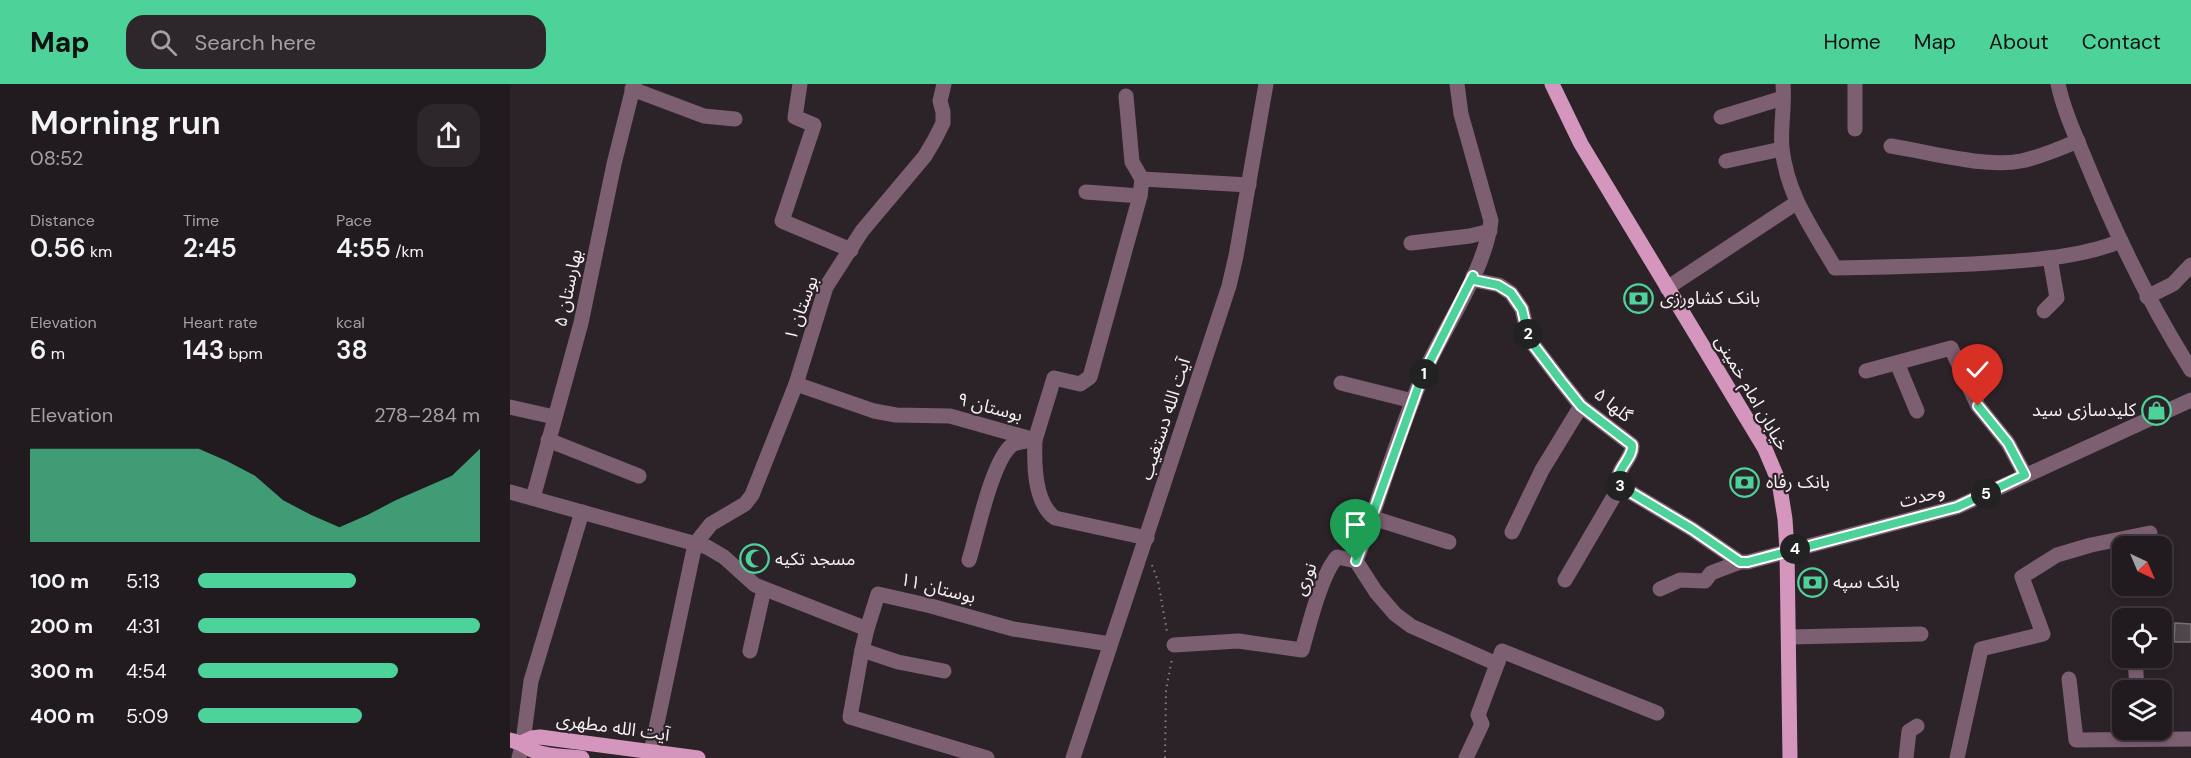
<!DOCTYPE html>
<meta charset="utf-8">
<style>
:root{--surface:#211a1e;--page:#2d272b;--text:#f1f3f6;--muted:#a2a1a4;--line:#3e383c;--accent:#4dd39a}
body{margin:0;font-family:"DM Sans","Noto Sans Arabic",sans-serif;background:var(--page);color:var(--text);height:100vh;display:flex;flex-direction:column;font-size:22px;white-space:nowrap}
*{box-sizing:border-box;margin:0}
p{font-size:20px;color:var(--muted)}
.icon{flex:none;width:33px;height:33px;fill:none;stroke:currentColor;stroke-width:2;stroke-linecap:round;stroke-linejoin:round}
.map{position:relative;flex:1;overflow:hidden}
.drawer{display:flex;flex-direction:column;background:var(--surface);width:510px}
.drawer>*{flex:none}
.needle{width:39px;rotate:136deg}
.fabs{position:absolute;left:1602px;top:452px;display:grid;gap:12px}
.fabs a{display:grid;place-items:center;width:60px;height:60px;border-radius:12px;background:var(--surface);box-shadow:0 3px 9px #0003,0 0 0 2px var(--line);font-size:30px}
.pin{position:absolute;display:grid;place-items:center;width:51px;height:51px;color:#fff;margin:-62px -26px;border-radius:50% 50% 50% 0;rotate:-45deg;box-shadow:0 0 6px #0007}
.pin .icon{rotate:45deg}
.km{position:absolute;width:30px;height:30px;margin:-15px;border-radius:50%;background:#222;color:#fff;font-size:16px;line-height:30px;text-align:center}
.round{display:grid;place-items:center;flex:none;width:63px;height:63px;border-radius:18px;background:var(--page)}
.summary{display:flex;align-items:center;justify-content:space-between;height:102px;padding:0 30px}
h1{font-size:33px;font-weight:600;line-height:45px}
.figures{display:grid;grid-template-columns:repeat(3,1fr);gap:9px;height:102px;padding:6px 30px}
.figures div{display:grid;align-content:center}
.figures b{font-size:26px;font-weight:600}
.figures small{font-size:16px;font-weight:400}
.figures p{font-size:16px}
.chart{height:168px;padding:12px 30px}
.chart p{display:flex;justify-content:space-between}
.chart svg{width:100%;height:108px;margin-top:6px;fill:var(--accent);opacity:.7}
ul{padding:0 30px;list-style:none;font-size:20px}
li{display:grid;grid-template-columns:96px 72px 1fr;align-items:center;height:45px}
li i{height:15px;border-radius:8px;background:var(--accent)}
header{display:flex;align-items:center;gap:36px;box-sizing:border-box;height:84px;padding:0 30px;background:var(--accent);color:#111}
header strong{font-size:28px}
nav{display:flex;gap:33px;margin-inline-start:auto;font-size:21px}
.search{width:420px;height:54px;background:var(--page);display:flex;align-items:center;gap:15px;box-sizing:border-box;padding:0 21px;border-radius:18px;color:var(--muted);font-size:22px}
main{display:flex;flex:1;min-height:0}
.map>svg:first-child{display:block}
.building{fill:#4f464b;stroke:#786e74;stroke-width:1.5}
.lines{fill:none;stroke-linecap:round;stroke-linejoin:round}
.path{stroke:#898185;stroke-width:2;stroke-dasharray:1.5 4.5;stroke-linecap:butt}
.minor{stroke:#7d5f72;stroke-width:15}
.major{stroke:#d596be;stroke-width:15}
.route-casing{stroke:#fff;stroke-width:12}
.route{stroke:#4dd39a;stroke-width:8}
.labels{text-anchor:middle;stroke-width:4.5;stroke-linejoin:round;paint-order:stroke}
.street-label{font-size:18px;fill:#f6f0f3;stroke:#2c2328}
.poi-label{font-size:18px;fill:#f6f0f3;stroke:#2c2328;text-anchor:start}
</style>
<header>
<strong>Map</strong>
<div class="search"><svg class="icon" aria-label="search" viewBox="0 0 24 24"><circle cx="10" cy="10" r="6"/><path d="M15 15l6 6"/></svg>Search here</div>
<nav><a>Home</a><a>Map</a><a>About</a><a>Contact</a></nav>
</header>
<main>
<section class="drawer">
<div class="summary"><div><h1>Morning run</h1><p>08:52</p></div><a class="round"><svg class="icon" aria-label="share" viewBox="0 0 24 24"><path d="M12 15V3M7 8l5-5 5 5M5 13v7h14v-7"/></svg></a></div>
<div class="figures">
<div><p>Distance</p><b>0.56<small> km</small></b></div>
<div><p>Time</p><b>2:45</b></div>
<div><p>Pace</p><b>4:55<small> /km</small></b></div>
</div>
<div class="figures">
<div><p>Elevation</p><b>6<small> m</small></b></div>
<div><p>Heart rate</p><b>143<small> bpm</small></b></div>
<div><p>kcal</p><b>38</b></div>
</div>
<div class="chart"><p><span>Elevation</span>278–284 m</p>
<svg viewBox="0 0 160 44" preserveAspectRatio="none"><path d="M0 44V6L10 6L20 6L30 6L40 6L50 6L60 6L70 11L80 17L90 27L100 33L110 38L120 33L130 27L140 22L150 17L160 6V44z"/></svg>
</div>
<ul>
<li><b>100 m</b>5:13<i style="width:56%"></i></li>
<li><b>200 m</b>4:31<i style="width:100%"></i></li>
<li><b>300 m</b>4:54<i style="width:71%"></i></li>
<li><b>400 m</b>5:09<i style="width:58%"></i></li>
</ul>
</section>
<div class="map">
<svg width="1681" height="674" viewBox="0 0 1681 674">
<rect width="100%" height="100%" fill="#2c2328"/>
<path class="building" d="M1665,539L1681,540V558H1664Z"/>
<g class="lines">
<g class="path">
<path d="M642,481L648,497L657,548"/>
<path d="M655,674L656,606L662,575"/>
</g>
<g class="minor">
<path d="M290,0L285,33L304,41L272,137L341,166"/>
<path d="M1273,0C1275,22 1270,43 1272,65C1278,113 1302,144 1325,184C1382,183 1438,182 1494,178C1534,175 1574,172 1611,157"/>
<path d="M1345,0V45"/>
<path d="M1548,0C1554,28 1567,55 1578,82C1607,153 1640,221 1681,286"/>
<path d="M122,5L194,32L225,35"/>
<path d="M1211,33L1273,14"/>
<path d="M1381,62C1419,68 1474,84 1511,77C1531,73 1549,65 1568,57"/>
<path d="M1216,77L1272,65"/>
<path d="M632,95L739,101"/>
<path d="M576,108L630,112"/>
<path d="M901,159L960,152L980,147"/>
<path d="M963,192L964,196L989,201L1001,209L1012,225L1019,255L1051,297L1071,322L1122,361C1124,375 1102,387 1110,402L1182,445L1230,478H1238L1447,423L1681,316"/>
<path d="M1157,204L1286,119"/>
<path d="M1637,213L1663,200L1681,181"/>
<path d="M1534,227L1547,214L1540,174"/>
<path d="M1387,279L1407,327"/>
<path d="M1356,287L1441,264L1468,322L1498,359L1515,391"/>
<path d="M831,299L903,317"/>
<path d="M286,300L364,327L386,331L440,332L525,356C524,380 524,419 545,434L637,454"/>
<path d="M0,323L44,333"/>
<path d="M38,356L129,392"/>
<path d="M0,408L197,463L214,473L245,501L357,545L368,510L421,522L503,545L600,560"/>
<path d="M23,414L71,239L104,80L124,0"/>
<path d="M863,434L939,458"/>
<path d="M1002,448L1032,386L1071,322"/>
<path d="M459,476C467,451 482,376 502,361C509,357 518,357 525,356L544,294L570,300L580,293L630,112L632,95L622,78L616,12"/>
<path d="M846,477C869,417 886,355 911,296C932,245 974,191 981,137L951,30L947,0"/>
<path d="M1055,496L1110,402"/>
<path d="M1150,505L1170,496L1195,497L1201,489L1230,478"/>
<path d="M1622,532V534"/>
<path d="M357,545L352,566L340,633L477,674"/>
<path d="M1279,553L1411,550"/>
<path d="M664,561L728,557L792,566C799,542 811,491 827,473L846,477L866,508L885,530L901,542L987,580"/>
<path d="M352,566L388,578L434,587"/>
<path d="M240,567L254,505"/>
<path d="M1625,573L1627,606"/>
<path d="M1559,595L1566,656L1681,655"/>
<path d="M141,668L185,460L201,440L235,420L242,411L286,300L316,203L352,147L415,72L425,55L433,39V28L430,17L434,0"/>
<path d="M9,674L13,658L21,597L72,428"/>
<path d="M563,674L719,202L726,172L756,0"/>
<path d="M956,674L972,640L968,631L992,567L1147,629"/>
<path d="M1396,674L1399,647L1407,642"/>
<path d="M1447,674L1471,565L1533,550L1512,493L1547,471L1581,461L1640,449"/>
</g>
<g class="major">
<path d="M1042,0L1071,60L1255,365L1269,398L1275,435L1277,467L1280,674"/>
<path d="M0,656C16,659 14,664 27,668C40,673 57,672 72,674"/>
<path d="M13,658L22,654L30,653L188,674"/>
</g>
</g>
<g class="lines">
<defs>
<path id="route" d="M846,477L911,295L963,192L964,196L988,201L1001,209L1012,225L1019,255L1051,297L1071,322L1122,361C1124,375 1102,387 1110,402L1182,445L1230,478H1238L1447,423L1515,391L1498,359L1468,322"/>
</defs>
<use href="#route" class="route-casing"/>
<use href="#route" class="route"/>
</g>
<defs>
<symbol id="bank-ring" viewBox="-11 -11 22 22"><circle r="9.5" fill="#2c2328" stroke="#4dd39a" stroke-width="1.5"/><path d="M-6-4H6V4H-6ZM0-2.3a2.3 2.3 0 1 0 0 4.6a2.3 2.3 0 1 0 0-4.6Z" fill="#4dd39a"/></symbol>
<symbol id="shop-ring" viewBox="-11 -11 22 22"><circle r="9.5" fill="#2c2328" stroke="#4dd39a" stroke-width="1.5"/><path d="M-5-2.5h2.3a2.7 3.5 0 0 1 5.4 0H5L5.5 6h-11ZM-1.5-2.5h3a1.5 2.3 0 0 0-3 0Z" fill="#4dd39a"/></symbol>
<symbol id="mosque-ring" viewBox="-11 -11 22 22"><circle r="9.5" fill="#2c2328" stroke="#4dd39a" stroke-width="1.5"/><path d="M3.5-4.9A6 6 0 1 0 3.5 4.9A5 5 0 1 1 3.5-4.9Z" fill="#4dd39a"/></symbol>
</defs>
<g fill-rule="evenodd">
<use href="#bank-ring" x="1112" y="198" width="33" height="33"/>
<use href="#shop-ring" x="1630" y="310" width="33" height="33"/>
<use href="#bank-ring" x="1218" y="382" width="33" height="33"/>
<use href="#mosque-ring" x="228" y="458" width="33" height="33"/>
<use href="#bank-ring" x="1286" y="482" width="33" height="33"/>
</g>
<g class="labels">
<g class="street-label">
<text transform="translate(58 204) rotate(-78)" y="6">بهارستان ۵</text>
<text transform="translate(291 224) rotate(-70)" y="6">بوستان ۱</text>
<text transform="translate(1242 309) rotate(60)" y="6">خیابان امام خمینی</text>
<text transform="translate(1103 321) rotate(39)" y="6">گلها ۵</text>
<text transform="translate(480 323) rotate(15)" y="6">بوستان ۹</text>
<text transform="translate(655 335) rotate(-72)" y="6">آیت الله دستغیب</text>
<text transform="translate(1412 412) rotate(-15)" y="6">وحدت</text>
<text transform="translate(795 495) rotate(-68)" y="6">نوری</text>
<text transform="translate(428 504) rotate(14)" y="6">بوستان ۱۱</text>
<text transform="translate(103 643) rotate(8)" y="6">آیت الله مطهری</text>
</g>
<g class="poi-label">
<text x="1150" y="220">بانک کشاورزی</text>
<text x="1626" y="332" text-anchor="end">کلیدسازی سید</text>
<text x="1256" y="404">بانک رفاه</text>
<text x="265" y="481">مسجد تکیه</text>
<text x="1323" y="504">بانک سپه</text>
</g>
</g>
</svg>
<div class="fabs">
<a><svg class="needle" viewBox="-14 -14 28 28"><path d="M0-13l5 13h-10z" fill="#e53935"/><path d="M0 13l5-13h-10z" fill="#a2a1a4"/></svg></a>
<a><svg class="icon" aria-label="locate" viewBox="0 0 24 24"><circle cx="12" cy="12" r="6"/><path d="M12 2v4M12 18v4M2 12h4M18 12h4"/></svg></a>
<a><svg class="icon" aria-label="layers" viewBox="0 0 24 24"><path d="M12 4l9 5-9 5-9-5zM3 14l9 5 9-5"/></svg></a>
</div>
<div class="pin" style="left:846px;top:477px;background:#1e9e55"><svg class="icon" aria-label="arrive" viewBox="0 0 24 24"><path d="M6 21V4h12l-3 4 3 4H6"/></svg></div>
<div class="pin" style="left:1468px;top:322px;background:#d93025"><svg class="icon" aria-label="check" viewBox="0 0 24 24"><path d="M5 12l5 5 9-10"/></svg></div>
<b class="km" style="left:914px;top:290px">1</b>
<b class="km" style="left:1018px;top:250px">2</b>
<b class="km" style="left:1110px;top:402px">3</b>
<b class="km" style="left:1285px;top:465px">4</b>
<b class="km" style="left:1476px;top:410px">5</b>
</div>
</main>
